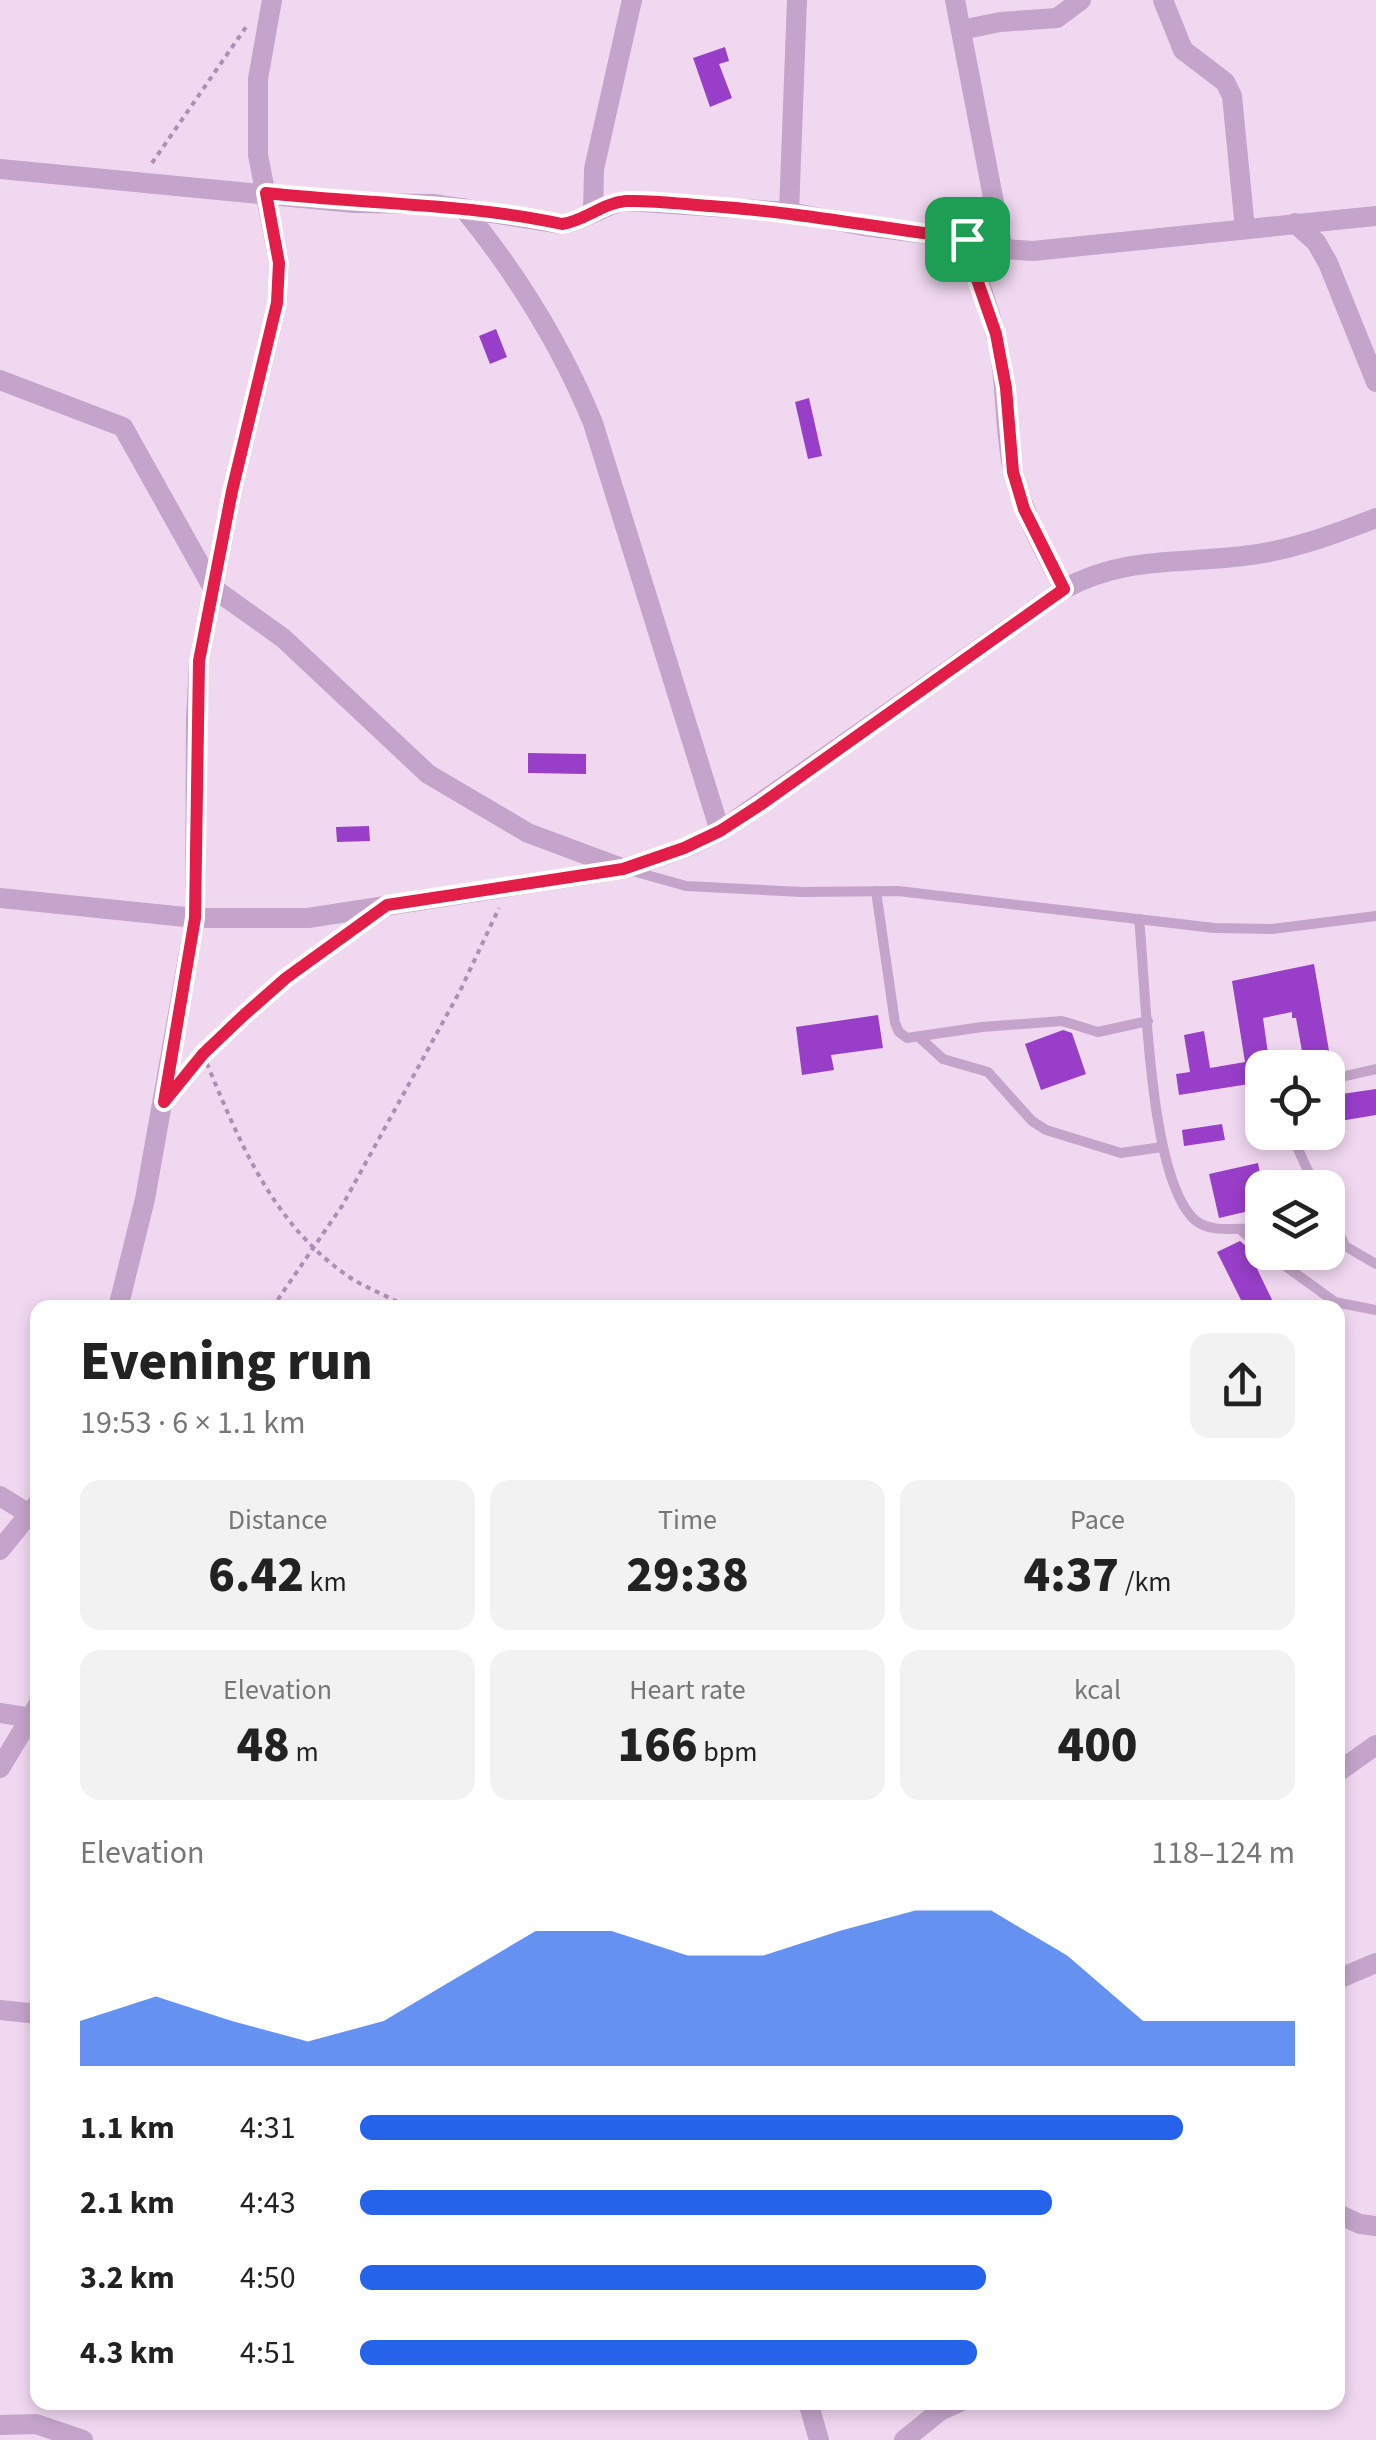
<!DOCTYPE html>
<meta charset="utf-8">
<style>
:root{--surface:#fff;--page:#f2f2f2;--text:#222;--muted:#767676;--accent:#2563eb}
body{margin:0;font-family:"Source Sans 3",sans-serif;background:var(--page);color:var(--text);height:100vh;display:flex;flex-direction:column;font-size:38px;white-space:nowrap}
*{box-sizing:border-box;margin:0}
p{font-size:32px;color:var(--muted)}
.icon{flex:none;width:55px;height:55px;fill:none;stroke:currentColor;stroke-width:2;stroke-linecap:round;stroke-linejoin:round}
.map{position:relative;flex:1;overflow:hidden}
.drawer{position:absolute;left:30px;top:1300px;width:1315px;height:1110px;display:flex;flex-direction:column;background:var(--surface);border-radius:20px;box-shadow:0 5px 15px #0003}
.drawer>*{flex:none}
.tools{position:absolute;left:1245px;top:1050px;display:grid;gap:20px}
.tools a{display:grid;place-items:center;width:100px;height:100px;border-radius:20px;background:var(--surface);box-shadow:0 5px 15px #0003;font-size:50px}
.pin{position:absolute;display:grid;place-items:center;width:85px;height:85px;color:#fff;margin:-42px;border-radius:20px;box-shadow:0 5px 15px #0006}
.round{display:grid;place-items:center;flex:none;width:105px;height:105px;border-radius:20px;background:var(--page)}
.overview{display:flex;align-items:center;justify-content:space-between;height:170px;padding:0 50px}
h1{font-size:55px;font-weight:800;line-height:75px}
.metrics{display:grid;grid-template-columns:repeat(3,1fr);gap:15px;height:170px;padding:10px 50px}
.metrics div{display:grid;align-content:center;border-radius:20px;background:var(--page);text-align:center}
.metrics b{font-size:50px;font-weight:800}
.metrics small{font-size:28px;font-weight:400}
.metrics p{font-size:28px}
.chart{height:280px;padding:20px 50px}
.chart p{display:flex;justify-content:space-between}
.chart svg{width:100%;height:180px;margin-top:10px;fill:var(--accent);opacity:.7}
ul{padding:0 50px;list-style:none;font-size:32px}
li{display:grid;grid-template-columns:160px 120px 1fr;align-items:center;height:75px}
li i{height:25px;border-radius:12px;background:var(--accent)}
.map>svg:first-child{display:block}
.building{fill:#983ec9}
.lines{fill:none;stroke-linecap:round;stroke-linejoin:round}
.path{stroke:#af8eb5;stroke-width:4;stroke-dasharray:5 5;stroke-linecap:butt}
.service{stroke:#c4a4ca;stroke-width:10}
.minor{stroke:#c4a4ca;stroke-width:20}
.route-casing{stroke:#fff;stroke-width:20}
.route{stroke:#e11d48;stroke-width:12}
</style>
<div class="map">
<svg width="1376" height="2440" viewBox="0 0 1376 2440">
<rect width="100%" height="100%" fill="#f0d8f1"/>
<g class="building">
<path d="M725,47L729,61L719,64L732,98L710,107L693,58Z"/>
<path d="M496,329L507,357L490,364L479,336Z"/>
<path d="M809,398L822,456L808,459L795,402Z"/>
<path d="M528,753L586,754V774L528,773Z"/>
<path d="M369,826L370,841L337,842L336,827Z"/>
<path d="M1314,964L1332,1068H1305L1296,1018H1292V1012L1263,1018L1270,1068H1262V1082L1179,1095L1176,1074L1190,1072L1184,1035L1204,1031L1210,1068L1245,1062L1232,981Z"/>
<path d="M878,1015L883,1048L831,1055L834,1070L802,1075L796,1027Z"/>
<path d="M1063,1030L1072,1033L1086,1074L1041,1090L1025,1044Z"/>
<path d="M1376,1089V1115L1328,1123V1096Z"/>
<path d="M1222,1124L1225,1140L1184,1146L1182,1130Z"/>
<path d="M1258,1163L1262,1183V1208L1219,1218L1209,1174Z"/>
<path d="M1240,1241L1246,1246L1276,1308H1245L1217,1252Z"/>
</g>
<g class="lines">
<g class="path">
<path d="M152,163L246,27"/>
<path d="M203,1054C237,1136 270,1221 345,1274C364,1288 388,1295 407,1308"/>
<path d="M189,1071C233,1015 295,972 352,931"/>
<path d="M272,1308L342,1206L460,991L499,908"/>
</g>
<g class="service">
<path d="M629,870L686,886L802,892L898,891L1214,928L1272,929L1376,916"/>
<path d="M876,891L895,1023L899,1032L907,1038L982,1027L1062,1021L1098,1032L1148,1021"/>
<path d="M1139,919C1146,984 1148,1178 1195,1220C1212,1235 1242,1226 1262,1229"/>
<path d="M920,1038L943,1059L988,1072L1032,1121L1046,1130L1121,1153L1162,1147"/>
<path d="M1328,1080L1376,1069"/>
<path d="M1290,1132L1316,1188"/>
<path d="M1328,1210L1345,1246"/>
<path d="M1240,1229L1262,1249"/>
<path d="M1328,1241L1345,1246L1376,1264"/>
<path d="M1266,1252L1335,1302L1376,1310"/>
</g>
<g class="minor">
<path d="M955,0L1003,249"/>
<path d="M1163,0L1183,50L1225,82L1232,96L1245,229"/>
<path d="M961,30L1000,22L1057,18L1081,0"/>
<path d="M0,169L354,203L433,204L562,224C585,221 602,205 626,201L789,212L864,226L967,239L1003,249L1033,251L1376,216"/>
<path d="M463,208C517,274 561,345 593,423L720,831"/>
<path d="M789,212L797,0"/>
<path d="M593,213L594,169L632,0"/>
<path d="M1295,223L1316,242L1328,263L1376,382"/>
<path d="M967,239C974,273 988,303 996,336C1008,383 1003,431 1014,475C1024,516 1045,552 1064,589"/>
<path d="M0,380L123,427L213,588L283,638L428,774L528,833L622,868"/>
<path d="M0,898L195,918H308L623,869L685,848L720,831L1064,589C1124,556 1179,564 1243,556C1290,551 1332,535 1376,518"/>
<path d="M118,1308L145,1199L195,918L196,719L199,661L232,491L277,303L279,263L258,155V79L272,0"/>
<path d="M0,1496L29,1514"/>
<path d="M0,1550L38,1503"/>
<path d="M0,1713L38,1719"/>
<path d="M0,1768L38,1705"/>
<path d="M1338,1772L1376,1745"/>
<path d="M1338,1979L1376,1963"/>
<path d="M0,2010L38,2014"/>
<path d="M1338,2214L1360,2224L1376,2226"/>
<path d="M808,2402L819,2440"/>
<path d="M0,2425L36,2424L83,2440"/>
<path d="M904,2440L940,2411L960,2402"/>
</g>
</g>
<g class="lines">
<defs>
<path id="route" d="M266,193C365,204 464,203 562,224C585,221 602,203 626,201C653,200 682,204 710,206C796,212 881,228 967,239L973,268L996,334L1006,388L1013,472L1024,509L1064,589L760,805L720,831L684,848L623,869L387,905L286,978L244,1015L203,1054L164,1102L195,918L199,661L232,491L277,303L279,263Z"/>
</defs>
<use href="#route" class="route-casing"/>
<use href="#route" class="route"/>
</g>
</svg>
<div class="tools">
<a><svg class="icon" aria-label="locate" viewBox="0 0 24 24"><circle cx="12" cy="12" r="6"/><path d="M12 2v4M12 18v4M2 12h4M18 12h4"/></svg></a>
<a><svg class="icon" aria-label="layers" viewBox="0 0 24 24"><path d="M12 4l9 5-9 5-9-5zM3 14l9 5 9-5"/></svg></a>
</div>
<div class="pin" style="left:967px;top:239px;background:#1e9e55"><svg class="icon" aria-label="arrive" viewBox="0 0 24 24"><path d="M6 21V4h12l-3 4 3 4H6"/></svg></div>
<section class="drawer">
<div class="overview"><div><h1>Evening run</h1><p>19:53 · 6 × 1.1 km</p></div><a class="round"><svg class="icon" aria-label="share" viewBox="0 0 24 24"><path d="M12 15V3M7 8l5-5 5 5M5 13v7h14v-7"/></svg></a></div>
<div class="metrics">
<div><p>Distance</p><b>6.42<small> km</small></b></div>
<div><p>Time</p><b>29:38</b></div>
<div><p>Pace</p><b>4:37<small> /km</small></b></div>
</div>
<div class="metrics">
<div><p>Elevation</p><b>48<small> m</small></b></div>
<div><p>Heart rate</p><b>166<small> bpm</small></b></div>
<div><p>kcal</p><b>400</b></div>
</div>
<div class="chart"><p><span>Elevation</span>118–124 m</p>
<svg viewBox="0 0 160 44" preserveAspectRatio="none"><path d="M0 44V33L10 27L20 33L30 38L40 33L50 22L60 11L70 11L80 17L90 17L100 11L110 6L120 6L130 17L140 33L150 33L160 33V44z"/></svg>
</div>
<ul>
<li><b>1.1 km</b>4:31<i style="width:88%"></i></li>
<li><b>2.1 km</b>4:43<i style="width:74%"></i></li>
<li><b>3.2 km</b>4:50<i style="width:67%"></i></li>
<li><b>4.3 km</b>4:51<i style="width:66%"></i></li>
</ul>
</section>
</div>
